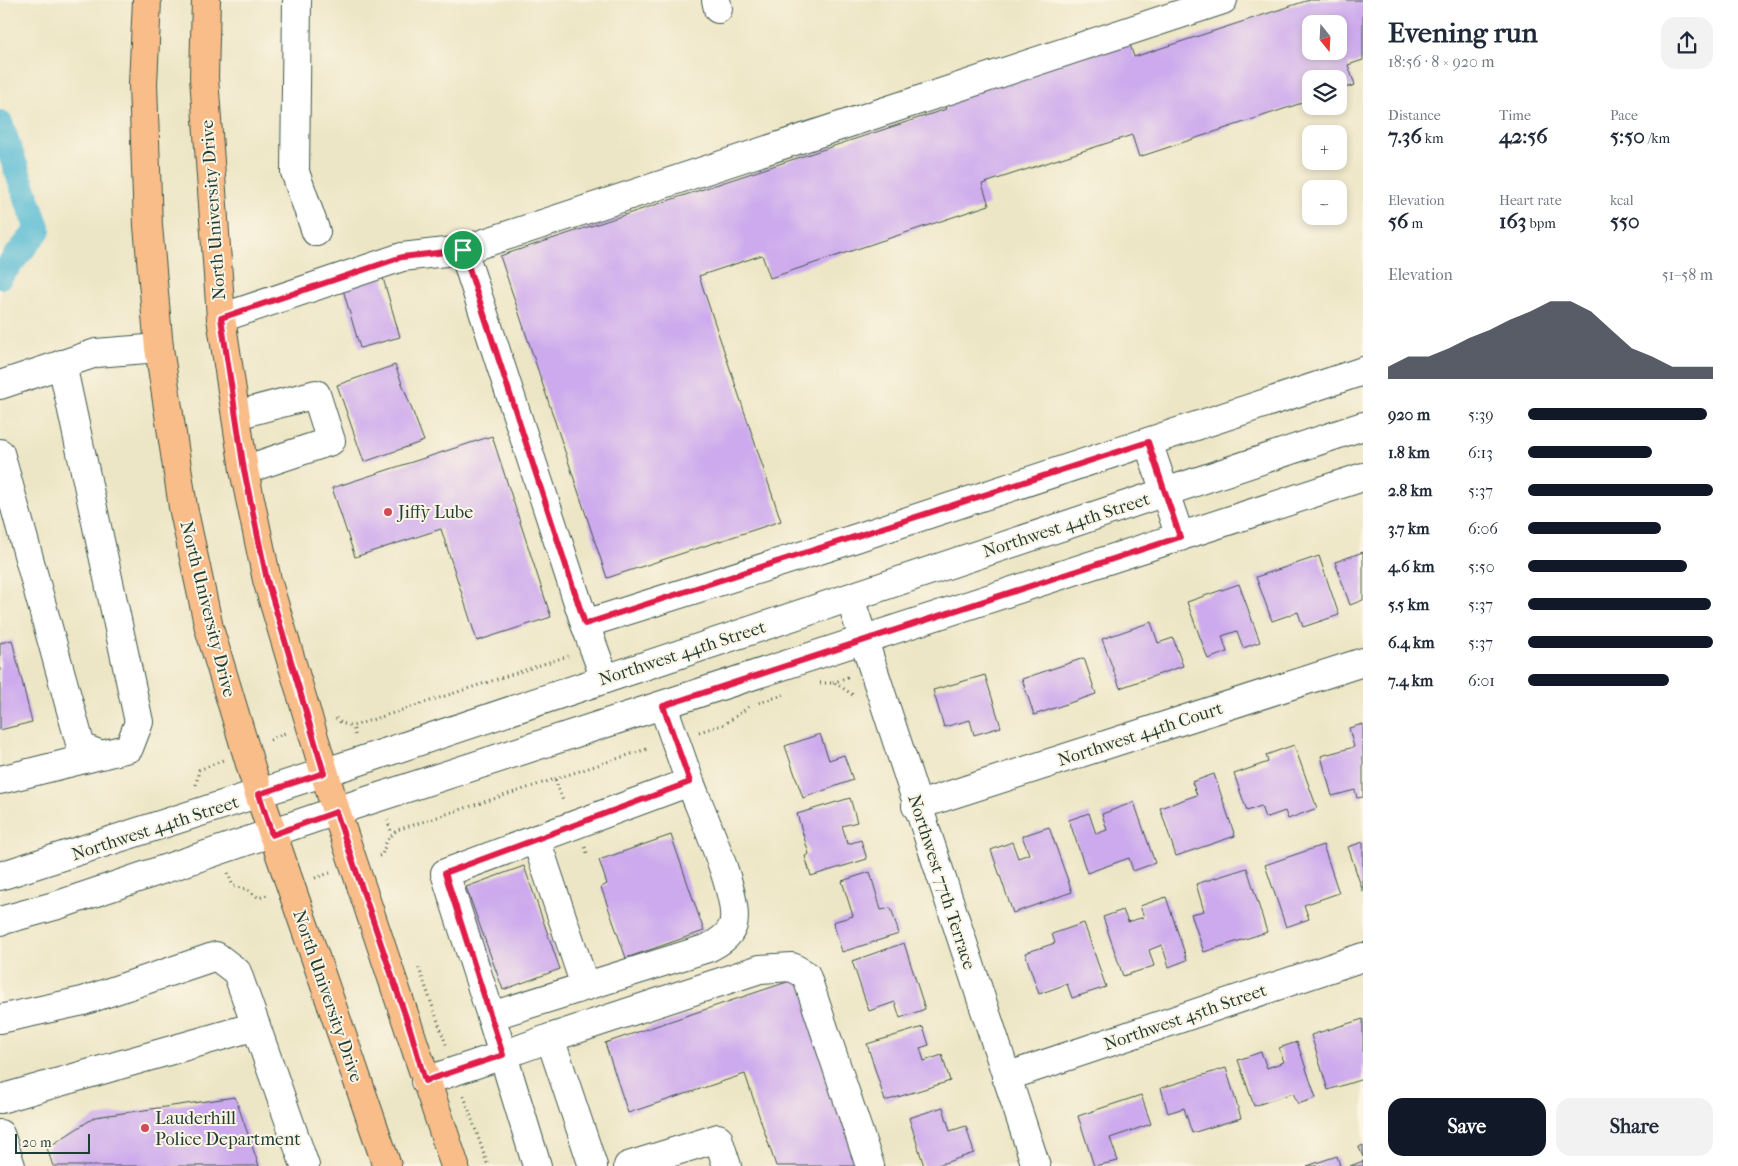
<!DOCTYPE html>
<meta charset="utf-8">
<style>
:root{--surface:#fff;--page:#f2f2f3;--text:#1f2937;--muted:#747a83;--accent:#111827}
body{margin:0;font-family:"IM FELL French Canon",serif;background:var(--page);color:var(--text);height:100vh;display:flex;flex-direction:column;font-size:19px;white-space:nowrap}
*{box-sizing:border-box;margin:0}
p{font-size:16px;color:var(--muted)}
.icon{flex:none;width:28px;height:28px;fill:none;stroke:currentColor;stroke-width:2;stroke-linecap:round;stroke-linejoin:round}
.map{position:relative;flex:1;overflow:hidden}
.drawer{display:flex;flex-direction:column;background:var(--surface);width:375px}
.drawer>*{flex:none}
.needle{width:32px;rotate:162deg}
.fabs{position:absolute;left:1302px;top:15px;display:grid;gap:10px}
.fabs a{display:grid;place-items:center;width:45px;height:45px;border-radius:10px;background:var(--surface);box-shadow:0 2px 8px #0003;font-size:25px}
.scale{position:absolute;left:15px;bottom:12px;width:75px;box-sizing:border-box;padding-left:5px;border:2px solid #1f3d34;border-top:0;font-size:14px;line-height:18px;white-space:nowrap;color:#1f3d34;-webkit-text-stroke:4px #fcf5e5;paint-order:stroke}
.pin{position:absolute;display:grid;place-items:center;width:42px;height:42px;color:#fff;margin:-21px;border:2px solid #fff;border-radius:50%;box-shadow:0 1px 5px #0007}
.round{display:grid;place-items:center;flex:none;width:52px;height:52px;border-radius:15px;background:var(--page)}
.summary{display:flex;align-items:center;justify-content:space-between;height:85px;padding:0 25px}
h1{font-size:28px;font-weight:700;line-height:38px}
.figures{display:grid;grid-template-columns:repeat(3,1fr);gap:8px;height:85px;padding:5px 25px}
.figures div{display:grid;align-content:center}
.figures b{font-size:21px;font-weight:700}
.figures small{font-size:14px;font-weight:400}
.figures p{font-size:14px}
.chart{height:140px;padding:10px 25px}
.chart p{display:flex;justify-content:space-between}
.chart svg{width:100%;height:90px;margin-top:5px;fill:var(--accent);opacity:.7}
.button{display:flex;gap:10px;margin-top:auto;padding:10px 25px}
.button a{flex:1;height:58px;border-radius:15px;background:var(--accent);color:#fff;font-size:20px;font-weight:700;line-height:58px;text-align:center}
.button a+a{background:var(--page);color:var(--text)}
ul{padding:0 25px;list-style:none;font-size:16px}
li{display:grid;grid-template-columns:80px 60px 1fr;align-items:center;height:38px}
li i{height:12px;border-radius:6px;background:var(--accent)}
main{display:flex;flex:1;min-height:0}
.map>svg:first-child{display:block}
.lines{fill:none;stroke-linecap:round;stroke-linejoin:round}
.canal{stroke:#56bbd4;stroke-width:26}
.building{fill:#cdaaed;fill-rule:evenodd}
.minor-casing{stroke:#3e564a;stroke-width:30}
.major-casing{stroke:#3e564a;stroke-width:30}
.path{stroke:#3e564a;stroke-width:3;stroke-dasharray:1 4;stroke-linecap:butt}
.minor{stroke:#fff;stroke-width:28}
.major{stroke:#f8bd88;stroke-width:28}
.route-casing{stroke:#fff;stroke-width:10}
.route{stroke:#e11d48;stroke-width:6}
.poi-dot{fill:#d1495b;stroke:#fcf5e5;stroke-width:2}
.labels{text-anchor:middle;stroke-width:4;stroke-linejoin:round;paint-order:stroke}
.street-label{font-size:18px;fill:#1f3d34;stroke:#fcf5e5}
.poi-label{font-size:18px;fill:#1f3d34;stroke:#fcf5e5;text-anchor:start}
</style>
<main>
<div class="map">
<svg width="1363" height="1166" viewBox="0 0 1363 1166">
<rect width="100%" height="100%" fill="#fcf5e5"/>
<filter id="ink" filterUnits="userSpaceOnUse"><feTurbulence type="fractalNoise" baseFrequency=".02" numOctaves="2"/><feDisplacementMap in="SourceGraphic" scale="10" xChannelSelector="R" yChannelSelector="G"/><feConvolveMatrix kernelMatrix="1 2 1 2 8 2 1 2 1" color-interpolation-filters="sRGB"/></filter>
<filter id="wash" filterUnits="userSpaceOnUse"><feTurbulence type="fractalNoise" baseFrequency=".0096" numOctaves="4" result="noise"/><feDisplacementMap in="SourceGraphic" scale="20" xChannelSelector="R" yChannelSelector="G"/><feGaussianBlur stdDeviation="1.12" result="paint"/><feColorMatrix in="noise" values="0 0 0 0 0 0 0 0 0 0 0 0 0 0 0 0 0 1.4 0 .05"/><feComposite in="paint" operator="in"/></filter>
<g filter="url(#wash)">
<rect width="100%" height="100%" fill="#ede6c6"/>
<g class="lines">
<path class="canal" d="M0,123L38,230L0,276"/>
</g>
<g id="blocks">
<g class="building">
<path d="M1309,0H1363V60L1348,65L1355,85L1339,90V79H1311V100L1139,157L1132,135L982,184L989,205L770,278L762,255L699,276L781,521L607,578L500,256L946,109L942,99L1128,38L1134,57ZM1311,24H1339V51H1311Z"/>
<path d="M381,271L400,337L360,348L341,283Z"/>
<path d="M395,365L424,441L364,462L337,385Z"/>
<path d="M492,436L551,617L477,641L441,529L355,557L332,488Z"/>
<path d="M1363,552V600L1350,605L1335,562Z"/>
<path d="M1319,556L1339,615L1303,627L1298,612L1272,621L1256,577Z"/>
<path d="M1239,584L1260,642L1243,648L1237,631L1222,636L1227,652L1208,659L1187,602Z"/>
<path d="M1151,622L1158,643L1173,638L1183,666L1120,688L1102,639Z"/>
<path d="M12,640L32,722L0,730V643Z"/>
<path d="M1084,658L1096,694L1034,715L1022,679Z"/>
<path d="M985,675L1001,727L974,735L970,720L944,727L933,690Z"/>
<path d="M1363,724V797L1357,798L1355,790L1332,796L1321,756L1354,747L1349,728Z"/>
<path d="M820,734L829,760L844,755L853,780L803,798L785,746Z"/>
<path d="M1294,745L1317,808L1288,819L1285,811L1265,818L1261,806L1247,811L1234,774L1268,762L1266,755Z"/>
<path d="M1214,774L1235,836L1176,856L1160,808L1197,795L1192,782Z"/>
<path d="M850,798L857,822L842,826L848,844L861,840L867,859L811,876L805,856L809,854L797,814Z"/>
<path d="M1134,802L1155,863L1133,871L1129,858L1087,873L1069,820L1089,813L1096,834L1107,830L1102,814Z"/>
<path d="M1049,827L1072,892L1013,913L991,850L1012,842L1018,858L1029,854L1022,836Z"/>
<path d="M671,835L704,931L626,958L601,887L607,884L599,860Z"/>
<path d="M1363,842V892L1348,847Z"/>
<path d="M1323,845L1339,893L1304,905L1309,919L1286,927L1265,865Z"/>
<path d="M524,866L560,969L503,990L466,887Z"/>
<path d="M1247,868L1267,932L1204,952L1191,914L1204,911L1196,884Z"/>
<path d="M870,872L881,910L891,908L899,934L842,952L833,922L853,916L842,881Z"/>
<path d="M1166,897L1187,960L1169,967L1162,945L1149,950L1154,966L1123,976L1103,917L1123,910L1128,922L1144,917L1140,906Z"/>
<path d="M1084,923L1106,987L1072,998L1067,984L1039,994L1025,953L1055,943L1052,934Z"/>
<path d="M904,943L925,1009L900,1018L895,1002L869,1011L852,961Z"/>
<path d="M799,978L862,1166H776L745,1074L628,1113L605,1043Z"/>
<path d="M1363,1019V1079L1328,1090L1311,1035Z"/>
<path d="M923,1027L929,1045L920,1048L924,1061L942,1055L950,1081L885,1101L867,1044Z"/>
<path d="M1297,1042L1316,1098L1298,1104L1293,1093L1254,1106L1238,1060L1261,1052L1267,1068L1284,1062L1279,1048Z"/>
<path d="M1226,1068L1241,1118L1192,1133L1184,1108L1168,1113L1161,1088Z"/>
<path d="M1141,1095L1151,1124L1110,1138L1118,1161L1094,1166L1078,1116Z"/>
<path d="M235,1097L259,1166H53L47,1148L95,1117Z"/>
<path d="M943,1107L950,1131L966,1126L974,1153L935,1166H924L909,1118Z"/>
<path d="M1363,1145V1157L1359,1147Z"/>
<path d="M1337,1156L1340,1166H1307Z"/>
<path d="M1363,1161V1166H1350Z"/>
</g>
</g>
</g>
<g filter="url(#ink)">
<use href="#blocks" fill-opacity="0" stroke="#3e564a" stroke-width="1"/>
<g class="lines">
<defs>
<g id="minor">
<path d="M297,0L295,172L316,232"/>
<path d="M716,0L718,9"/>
<path d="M463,250L585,624L832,546L1363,371"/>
<path d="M221,318L402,257L463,250L1223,0"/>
<path d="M0,385L96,353L159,348"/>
<path d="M236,415L316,394L331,441L244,470"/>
<path d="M1148,442L1180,537"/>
<path d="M0,453L81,747L101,755L129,748L139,722L62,364"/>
<path d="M850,598L1036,1166"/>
<path d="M585,624L605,679"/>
<path d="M0,780L101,755"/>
<path d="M916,806L1363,662"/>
<path d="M536,839L585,986"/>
<path d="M0,876L360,761L1363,426"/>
<path d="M0,921L58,905L336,811L1363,477"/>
<path d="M491,1016L445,873L690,782L663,706"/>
<path d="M0,1019L83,1001L216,956L237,972L305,1166"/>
<path d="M1006,1077L1363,957"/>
<path d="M425,1081L503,1055L491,1016L708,948C718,943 729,937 733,925C741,898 701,812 690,782"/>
<path d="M0,1099L256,1026"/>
<path d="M0,1134L11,1166"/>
<path d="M537,1166L503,1055L550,1038"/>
<path d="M593,1166L550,1038L760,969L792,967L806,975L870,1166"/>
<path d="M628,1166L718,1138L727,1166"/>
</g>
<g id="major">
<path d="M147,0L143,84L148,226L159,348L183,507L209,628L259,794L387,1166"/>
<path d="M206,0L204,77L221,318L244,470L267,580L336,811L455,1166"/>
</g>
</defs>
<use href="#minor" class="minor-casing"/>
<use href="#major" class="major-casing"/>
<g class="path">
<path d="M820,683H835L853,695"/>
<path d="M833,683L850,676"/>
<path d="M759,703L786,694"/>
<path d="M336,718L341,723L353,726"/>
<path d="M699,732L725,724L750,706"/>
<path d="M355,735L353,726L568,656"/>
<path d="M270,740L287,732"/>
<path d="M555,779L650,748"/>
<path d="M196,785L199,770L223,760"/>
<path d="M387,820L392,833"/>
<path d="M585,847L588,856"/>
<path d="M379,856L382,855L387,840L397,830L555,779L563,801"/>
<path d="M228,873L233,886L246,889L259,898L267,895"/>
<path d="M315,878L330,873"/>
<path d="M419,968L447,1047"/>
<path d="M464,1096L488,1166"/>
</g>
<use href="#minor" class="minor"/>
<use href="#major" class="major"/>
</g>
</g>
<g class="lines" filter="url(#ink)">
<defs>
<path id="route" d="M463,250L585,624L1148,442L1180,537L663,706L690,782L445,873L503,1055L425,1081L411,1032L336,812L272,835L259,794L324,773L267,580L244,470L221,318L402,257Z"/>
</defs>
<use href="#route" class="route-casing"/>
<use href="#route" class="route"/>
</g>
<g class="poi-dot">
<circle cx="388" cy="512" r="5"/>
<circle cx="145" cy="1128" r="5"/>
</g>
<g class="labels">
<g class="street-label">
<text transform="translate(213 210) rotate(-94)" y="6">North University Drive</text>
<text transform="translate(1066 525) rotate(-18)" y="6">Northwest 44th Street</text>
<text transform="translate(208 609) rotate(76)" y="6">North University Drive</text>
<text transform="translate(682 653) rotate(-18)" y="6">Northwest 44th Street</text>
<text transform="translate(1140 734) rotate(-18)" y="6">Northwest 44th Court</text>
<text transform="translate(155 828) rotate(-18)" y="6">Northwest 44th Street</text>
<text transform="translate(942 882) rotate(72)" y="6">Northwest 77th Terrace</text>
<text transform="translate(328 996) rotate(71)" y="6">North University Drive</text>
<text transform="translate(1185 1017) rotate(-19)" y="6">Northwest 45th Street</text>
</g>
<g class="poi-label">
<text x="398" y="518">Jiffy Lube</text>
<text x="155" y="1124">Lauderhill<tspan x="155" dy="21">Police Department</tspan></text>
</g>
</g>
</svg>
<div class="fabs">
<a><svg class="needle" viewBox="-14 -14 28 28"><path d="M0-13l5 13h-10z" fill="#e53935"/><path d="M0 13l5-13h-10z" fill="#747a83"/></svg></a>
<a><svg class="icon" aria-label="layers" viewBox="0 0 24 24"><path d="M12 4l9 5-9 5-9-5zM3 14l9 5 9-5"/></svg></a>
<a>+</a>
<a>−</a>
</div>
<div class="scale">20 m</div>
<div class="pin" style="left:463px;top:250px;background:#1e9e55"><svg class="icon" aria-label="arrive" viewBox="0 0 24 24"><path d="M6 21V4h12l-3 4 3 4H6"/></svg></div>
</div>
<section class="drawer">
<div class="summary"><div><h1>Evening run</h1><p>18:56 · 8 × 920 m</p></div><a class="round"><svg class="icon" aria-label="share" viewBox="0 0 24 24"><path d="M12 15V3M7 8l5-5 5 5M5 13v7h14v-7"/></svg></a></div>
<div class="figures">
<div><p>Distance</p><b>7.36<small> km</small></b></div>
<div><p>Time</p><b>42:56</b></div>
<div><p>Pace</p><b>5:50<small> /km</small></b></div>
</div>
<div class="figures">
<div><p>Elevation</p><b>56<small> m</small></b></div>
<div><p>Heart rate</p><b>163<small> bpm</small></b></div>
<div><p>kcal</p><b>550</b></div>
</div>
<div class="chart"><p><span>Elevation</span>51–58 m</p>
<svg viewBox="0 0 160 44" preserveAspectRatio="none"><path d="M0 44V38L10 33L20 33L30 29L40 24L50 20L60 15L70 11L80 6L90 6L100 11L110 20L120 29L130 33L140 38L150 38L160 38V44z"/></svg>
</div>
<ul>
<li><b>920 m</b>5:39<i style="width:97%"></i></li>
<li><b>1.8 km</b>6:13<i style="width:67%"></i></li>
<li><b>2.8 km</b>5:37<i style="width:100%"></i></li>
<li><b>3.7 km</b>6:06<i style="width:72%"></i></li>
<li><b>4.6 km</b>5:50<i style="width:86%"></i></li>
<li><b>5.5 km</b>5:37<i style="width:99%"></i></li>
<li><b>6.4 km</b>5:37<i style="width:100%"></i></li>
<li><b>7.4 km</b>6:01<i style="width:76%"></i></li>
</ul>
<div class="button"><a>Save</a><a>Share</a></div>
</section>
</main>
